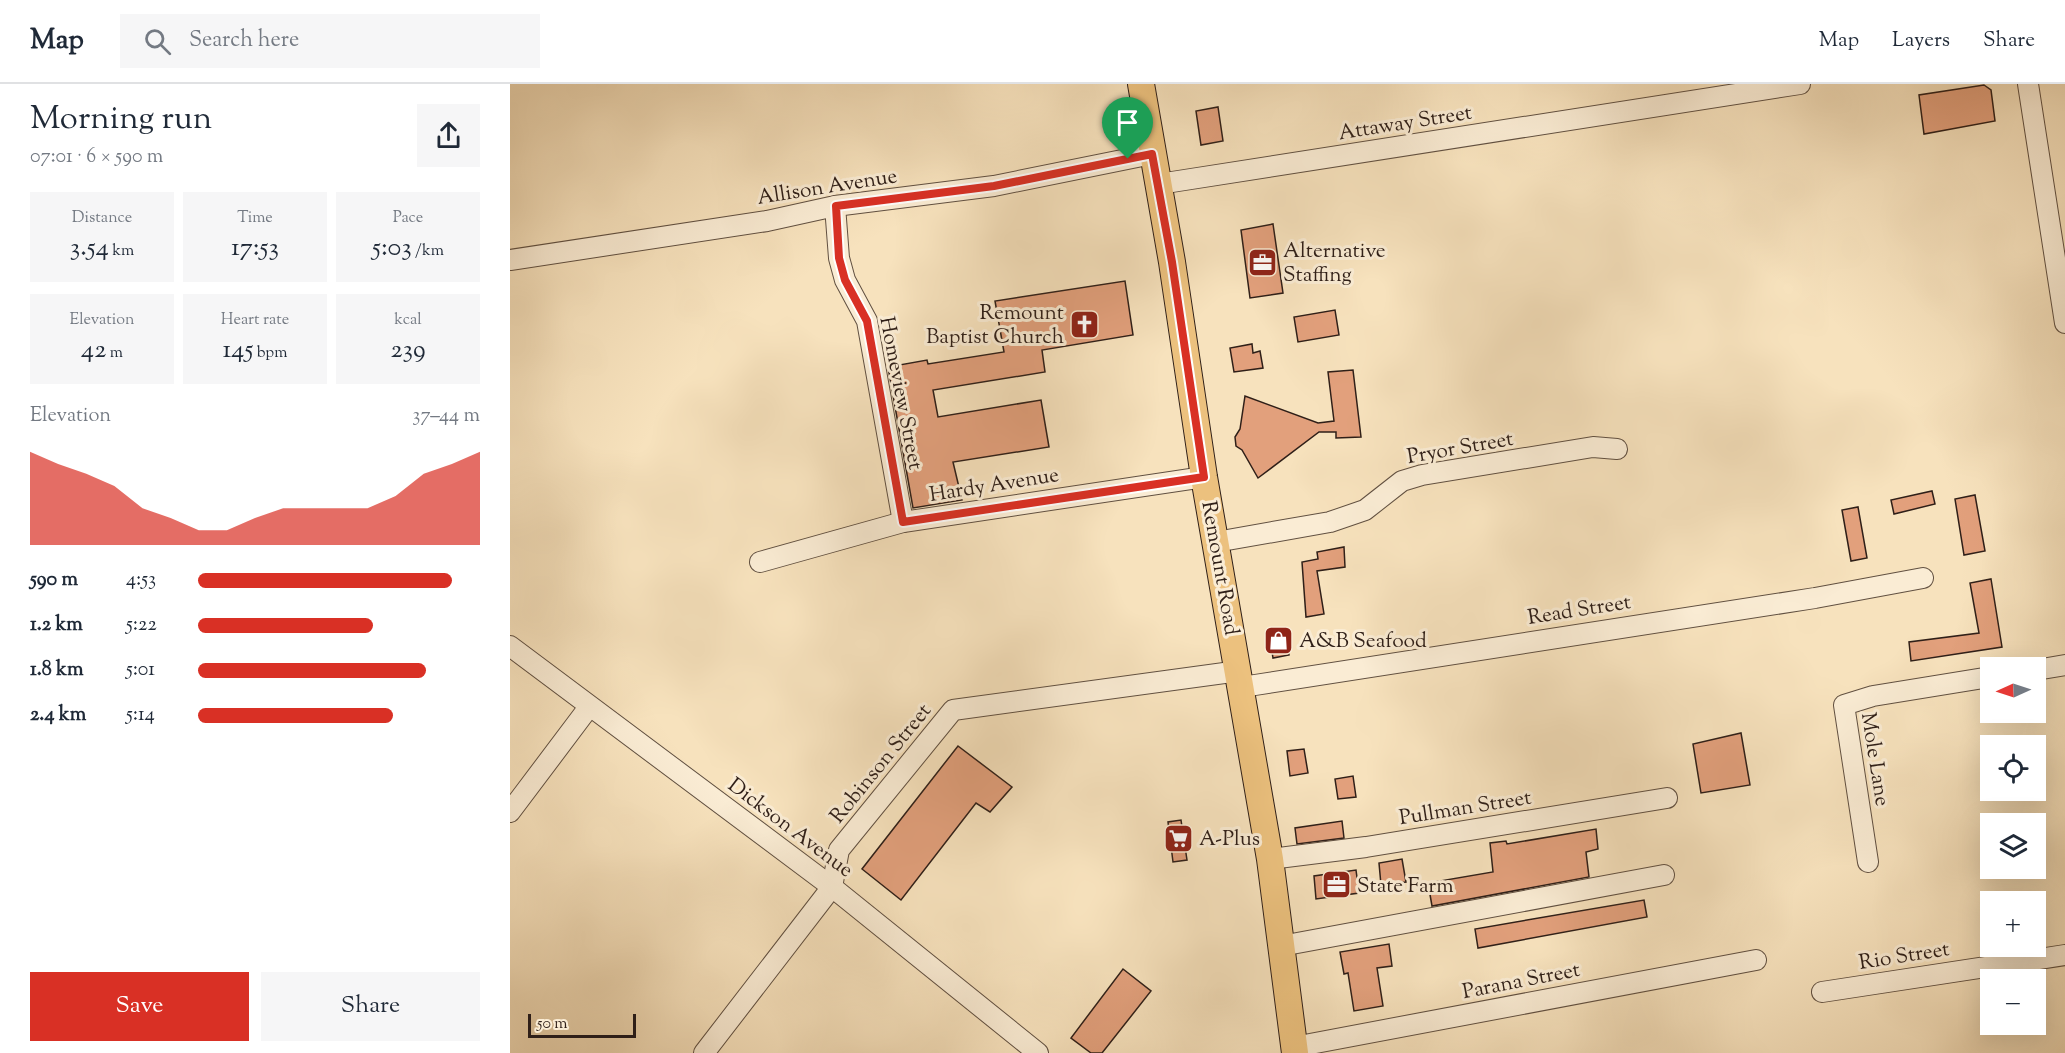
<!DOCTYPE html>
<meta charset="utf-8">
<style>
:root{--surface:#fff;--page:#f6f6f7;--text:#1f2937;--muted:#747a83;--line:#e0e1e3;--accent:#d93025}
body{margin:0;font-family:"Sorts Mill Goudy",serif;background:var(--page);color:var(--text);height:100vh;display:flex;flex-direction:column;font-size:22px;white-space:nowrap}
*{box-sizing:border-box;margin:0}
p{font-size:20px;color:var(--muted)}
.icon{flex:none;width:33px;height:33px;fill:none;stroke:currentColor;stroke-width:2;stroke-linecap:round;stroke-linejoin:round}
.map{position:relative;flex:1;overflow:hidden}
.drawer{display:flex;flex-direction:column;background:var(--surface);width:510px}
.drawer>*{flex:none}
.needle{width:39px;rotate:267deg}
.buttons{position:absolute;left:1470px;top:573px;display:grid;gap:12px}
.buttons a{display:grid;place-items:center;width:66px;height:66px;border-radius:0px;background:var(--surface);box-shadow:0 6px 24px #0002;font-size:30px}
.scale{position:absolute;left:18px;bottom:15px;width:108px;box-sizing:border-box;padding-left:6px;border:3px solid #2f1f18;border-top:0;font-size:16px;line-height:21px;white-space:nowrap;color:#2f1f18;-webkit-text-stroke:4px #faecd4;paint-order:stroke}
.pin{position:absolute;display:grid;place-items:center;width:51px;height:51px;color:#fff;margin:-62px -26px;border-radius:50% 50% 50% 0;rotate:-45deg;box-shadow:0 0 6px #0007}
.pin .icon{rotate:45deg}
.round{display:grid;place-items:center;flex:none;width:63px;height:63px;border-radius:0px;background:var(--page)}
.summary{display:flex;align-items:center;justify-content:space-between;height:102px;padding:0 30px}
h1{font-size:33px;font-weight:600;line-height:45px}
.metrics{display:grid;grid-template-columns:repeat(3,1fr);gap:9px;height:102px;padding:6px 30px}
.metrics div{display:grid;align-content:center;border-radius:0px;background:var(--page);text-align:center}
.metrics b{font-size:26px;font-weight:600}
.metrics small{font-size:16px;font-weight:400}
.metrics p{font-size:16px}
.chart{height:168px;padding:12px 30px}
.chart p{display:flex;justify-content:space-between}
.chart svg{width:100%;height:108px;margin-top:6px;fill:var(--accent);opacity:.7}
.action{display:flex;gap:12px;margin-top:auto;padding:12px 30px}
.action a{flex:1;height:69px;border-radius:0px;background:var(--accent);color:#fff;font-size:24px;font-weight:600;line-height:69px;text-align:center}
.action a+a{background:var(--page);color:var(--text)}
ul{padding:0 30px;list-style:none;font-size:20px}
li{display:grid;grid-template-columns:96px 72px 1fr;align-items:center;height:45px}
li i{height:15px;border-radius:8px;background:var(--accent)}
header{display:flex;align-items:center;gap:36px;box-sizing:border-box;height:84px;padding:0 30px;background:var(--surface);border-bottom:2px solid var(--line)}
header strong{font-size:28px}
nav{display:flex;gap:33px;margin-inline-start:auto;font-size:21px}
.search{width:420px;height:54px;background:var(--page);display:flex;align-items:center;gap:15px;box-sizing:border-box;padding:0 21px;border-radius:0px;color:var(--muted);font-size:22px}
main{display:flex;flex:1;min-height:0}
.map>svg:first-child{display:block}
.building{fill:#e2a07c;stroke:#2f1f18;stroke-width:1.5}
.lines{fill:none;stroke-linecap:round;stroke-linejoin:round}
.minor-casing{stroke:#615041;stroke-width:22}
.major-casing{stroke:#2f1f18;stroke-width:28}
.minor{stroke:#faecd4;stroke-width:20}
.major{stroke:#ecc17e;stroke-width:26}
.route-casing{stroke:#fff;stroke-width:12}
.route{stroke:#d93025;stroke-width:8}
.labels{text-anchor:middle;stroke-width:6;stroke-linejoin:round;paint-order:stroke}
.street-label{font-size:21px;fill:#2f1f18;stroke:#faecd4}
.poi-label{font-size:21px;fill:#2f1f18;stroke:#faecd4;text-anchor:start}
</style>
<header>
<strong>Map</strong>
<div class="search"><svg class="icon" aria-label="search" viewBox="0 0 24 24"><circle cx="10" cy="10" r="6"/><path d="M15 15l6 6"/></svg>Search here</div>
<nav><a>Map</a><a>Layers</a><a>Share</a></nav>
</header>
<main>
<section class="drawer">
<div class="summary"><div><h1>Morning run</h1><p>07:01 · 6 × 590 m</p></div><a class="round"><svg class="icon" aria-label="share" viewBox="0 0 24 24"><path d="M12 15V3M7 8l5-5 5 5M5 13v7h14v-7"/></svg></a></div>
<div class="metrics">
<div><p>Distance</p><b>3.54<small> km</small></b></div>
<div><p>Time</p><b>17:53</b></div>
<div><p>Pace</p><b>5:03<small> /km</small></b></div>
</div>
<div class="metrics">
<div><p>Elevation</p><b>42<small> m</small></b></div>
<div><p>Heart rate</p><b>145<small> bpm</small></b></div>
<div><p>kcal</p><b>239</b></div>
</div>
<div class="chart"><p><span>Elevation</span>37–44 m</p>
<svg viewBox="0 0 160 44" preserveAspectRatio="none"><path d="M0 44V6L10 11L20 15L30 20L40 29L50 33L60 38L70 38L80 33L90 29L100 29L110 29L120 29L130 24L140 15L150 11L160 6V44z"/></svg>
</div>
<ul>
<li><b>590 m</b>4:53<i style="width:90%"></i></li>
<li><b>1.2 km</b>5:22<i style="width:62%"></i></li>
<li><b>1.8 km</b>5:01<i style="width:81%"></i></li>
<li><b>2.4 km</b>5:14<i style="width:69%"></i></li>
</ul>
<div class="action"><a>Save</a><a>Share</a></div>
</section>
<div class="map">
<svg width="1555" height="969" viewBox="0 0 1555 969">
<rect width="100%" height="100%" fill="#f7e2bd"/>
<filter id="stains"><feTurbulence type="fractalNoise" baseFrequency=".00333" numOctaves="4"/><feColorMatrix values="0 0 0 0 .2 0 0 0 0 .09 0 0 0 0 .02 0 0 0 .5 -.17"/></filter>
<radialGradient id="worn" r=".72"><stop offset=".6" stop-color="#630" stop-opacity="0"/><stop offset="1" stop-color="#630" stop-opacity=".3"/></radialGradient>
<g class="building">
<path d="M1474,1L1481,6L1485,37L1414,50L1409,11Z"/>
<path d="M708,23L713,57L691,61L686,27Z"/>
<path d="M763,140L773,209L740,214L731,146Z"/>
<path d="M615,197L623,251L532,266L535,288L423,306L428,333L531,316L539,363L443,378L452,416L403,424L378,283L417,276L418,280L494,268L485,217Z"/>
<path d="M825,226L829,251L788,258L784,233Z"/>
<path d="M742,260L743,269L750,267L753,284L724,288L720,264Z"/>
<path d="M843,286L851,353L826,354V348H809L748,394L732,366L726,362L725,353L730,345L735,312L808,339L824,337L818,288Z"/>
<path d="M1422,407L1425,420L1384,430L1381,416Z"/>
<path d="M1465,411L1475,467L1454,471L1445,415Z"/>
<path d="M1348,423L1357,474L1341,477L1332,426Z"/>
<path d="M834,463L835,483L807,487L814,530L796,533L792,478L808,475L807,468Z"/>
<path d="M1481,495L1492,563L1401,577L1399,558L1469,549L1460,499Z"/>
<path d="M775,547L779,571L763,574L759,549Z"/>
<path d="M1231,649L1240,701L1191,709L1183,660Z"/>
<path d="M448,662L502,703L480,728L466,719L391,816L352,785Z"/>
<path d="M794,665L798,689L780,692L777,667Z"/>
<path d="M843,692L846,713L828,715L825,695Z"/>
<path d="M671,736L677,776L663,778L658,738Z"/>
<path d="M832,737L834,754L787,760L785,744Z"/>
<path d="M1086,745L1088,765L1076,768L1079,793L922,822L918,799L983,788L980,759L996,757L997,760Z"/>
<path d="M892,775L896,798L871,801L869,779Z"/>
<path d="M846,786L849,809L806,815L804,792Z"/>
<path d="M1134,816L1137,833L968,864L965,845Z"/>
<path d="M879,860L882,882L867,884L873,922L844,927L838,889L834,890L830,868Z"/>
<path d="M613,885L641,907L592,969H581L561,954Z"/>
</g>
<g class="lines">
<defs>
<g id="minor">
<path d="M1518,0L1555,239"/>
<path d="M649,100L1290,0"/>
<path d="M325,122L329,174L335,196L357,237L393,438"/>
<path d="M0,176L257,137L325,122L484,102L642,70"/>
<path d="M706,458L820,438L855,426L892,397L912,391L1083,363L1107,365"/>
<path d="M250,478L393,438L694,393"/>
<path d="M0,562L322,803L528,969"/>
<path d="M1526,586L1555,581"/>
<path d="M732,603L1305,514L1413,494"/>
<path d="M0,728L79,623"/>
<path d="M760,775L856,763L1157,714"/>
<path d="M1358,778L1334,621L1363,612L1480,593"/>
<path d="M771,862L1154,791"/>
<path d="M1312,908L1555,871"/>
<path d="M784,963L1246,876"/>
<path d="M194,969L322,803L329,766L443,626L729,587"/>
</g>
<path id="major" d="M631,0L662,178L694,393L760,775L785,969"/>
</defs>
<use href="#minor" class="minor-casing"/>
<use href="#major" class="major-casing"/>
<use href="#minor" class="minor"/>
<use href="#major" class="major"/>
</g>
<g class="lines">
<defs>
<path id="route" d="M642,70L662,178L694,393L393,438L357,237L335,196L329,174L326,122L484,102Z"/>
</defs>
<use href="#route" class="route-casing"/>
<use href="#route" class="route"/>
</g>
<defs>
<symbol id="office-square" viewBox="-11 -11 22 22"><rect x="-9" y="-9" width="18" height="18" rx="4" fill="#8f2418" stroke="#faecd4"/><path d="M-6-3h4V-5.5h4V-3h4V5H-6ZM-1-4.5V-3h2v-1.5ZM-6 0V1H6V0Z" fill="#fff"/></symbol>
<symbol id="church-square" viewBox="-11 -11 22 22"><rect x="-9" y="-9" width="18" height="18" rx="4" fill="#8f2418" stroke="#faecd4"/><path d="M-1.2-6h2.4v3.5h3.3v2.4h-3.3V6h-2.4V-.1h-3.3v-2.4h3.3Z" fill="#fff"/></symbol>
<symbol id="shop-square" viewBox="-11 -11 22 22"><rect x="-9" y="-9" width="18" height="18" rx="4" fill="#8f2418" stroke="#faecd4"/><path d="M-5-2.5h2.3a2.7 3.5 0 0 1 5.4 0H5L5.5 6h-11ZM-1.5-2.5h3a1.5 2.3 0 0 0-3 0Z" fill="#fff"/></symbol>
<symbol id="supermarket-square" viewBox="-11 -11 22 22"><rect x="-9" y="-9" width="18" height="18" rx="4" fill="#8f2418" stroke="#faecd4"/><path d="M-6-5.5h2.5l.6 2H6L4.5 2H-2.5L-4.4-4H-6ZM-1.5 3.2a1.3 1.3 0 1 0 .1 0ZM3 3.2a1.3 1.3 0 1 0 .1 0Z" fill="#fff"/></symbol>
</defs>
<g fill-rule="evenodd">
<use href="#office-square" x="736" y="162" width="33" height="33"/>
<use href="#church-square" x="558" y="224" width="33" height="33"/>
<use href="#shop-square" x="752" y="540" width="33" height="33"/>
<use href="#supermarket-square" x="652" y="738" width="33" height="33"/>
<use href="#office-square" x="810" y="784" width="33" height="33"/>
</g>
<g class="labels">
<g class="street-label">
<text transform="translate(895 38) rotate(-9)" y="7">Attaway Street</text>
<text transform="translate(317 102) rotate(-9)" y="7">Allison Avenue</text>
<text transform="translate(392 309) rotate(79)" y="7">Homeview Street</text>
<text transform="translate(950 363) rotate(-10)" y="7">Pryor Street</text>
<text transform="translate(484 400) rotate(-9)" y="7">Hardy Avenue</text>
<text transform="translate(711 484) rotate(80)" y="7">Remount Road</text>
<text transform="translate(1069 525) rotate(-9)" y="7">Read Street</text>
<text transform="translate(1366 675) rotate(81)" y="7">Mole Lane</text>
<text transform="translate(370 679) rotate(-51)" y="7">Robinson Street</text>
<text transform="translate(955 723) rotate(-9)" y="7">Pullman Street</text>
<text transform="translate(281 743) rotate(37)" y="7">Dickson Avenue</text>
<text transform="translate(1394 871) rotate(-9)" y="7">Rio Street</text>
<text transform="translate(1011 896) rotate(-11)" y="7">Parana Street</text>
</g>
<g class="poi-label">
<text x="773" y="173">Alternative<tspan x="773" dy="24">Staffing</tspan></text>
<text x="554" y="235" text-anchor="end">Remount<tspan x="554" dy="24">Baptist Church</tspan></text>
<text x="789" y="563">A&amp;B Seafood</text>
<text x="689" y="761">A-Plus</text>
<text x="847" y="808">State Farm</text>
</g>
</g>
<rect width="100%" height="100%" filter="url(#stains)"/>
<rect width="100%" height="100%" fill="url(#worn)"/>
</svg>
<div class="buttons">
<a><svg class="needle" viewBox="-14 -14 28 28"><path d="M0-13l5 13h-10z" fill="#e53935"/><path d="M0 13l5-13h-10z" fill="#747a83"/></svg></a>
<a><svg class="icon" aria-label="locate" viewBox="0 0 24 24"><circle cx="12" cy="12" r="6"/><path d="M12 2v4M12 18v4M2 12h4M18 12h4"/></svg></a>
<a><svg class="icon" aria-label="layers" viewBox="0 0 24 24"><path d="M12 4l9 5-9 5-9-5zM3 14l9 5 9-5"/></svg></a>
<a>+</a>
<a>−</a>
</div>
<div class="scale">50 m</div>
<div class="pin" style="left:618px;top:75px;background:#1e9e55"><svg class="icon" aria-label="arrive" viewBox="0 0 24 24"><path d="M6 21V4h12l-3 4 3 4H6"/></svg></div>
</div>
</main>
